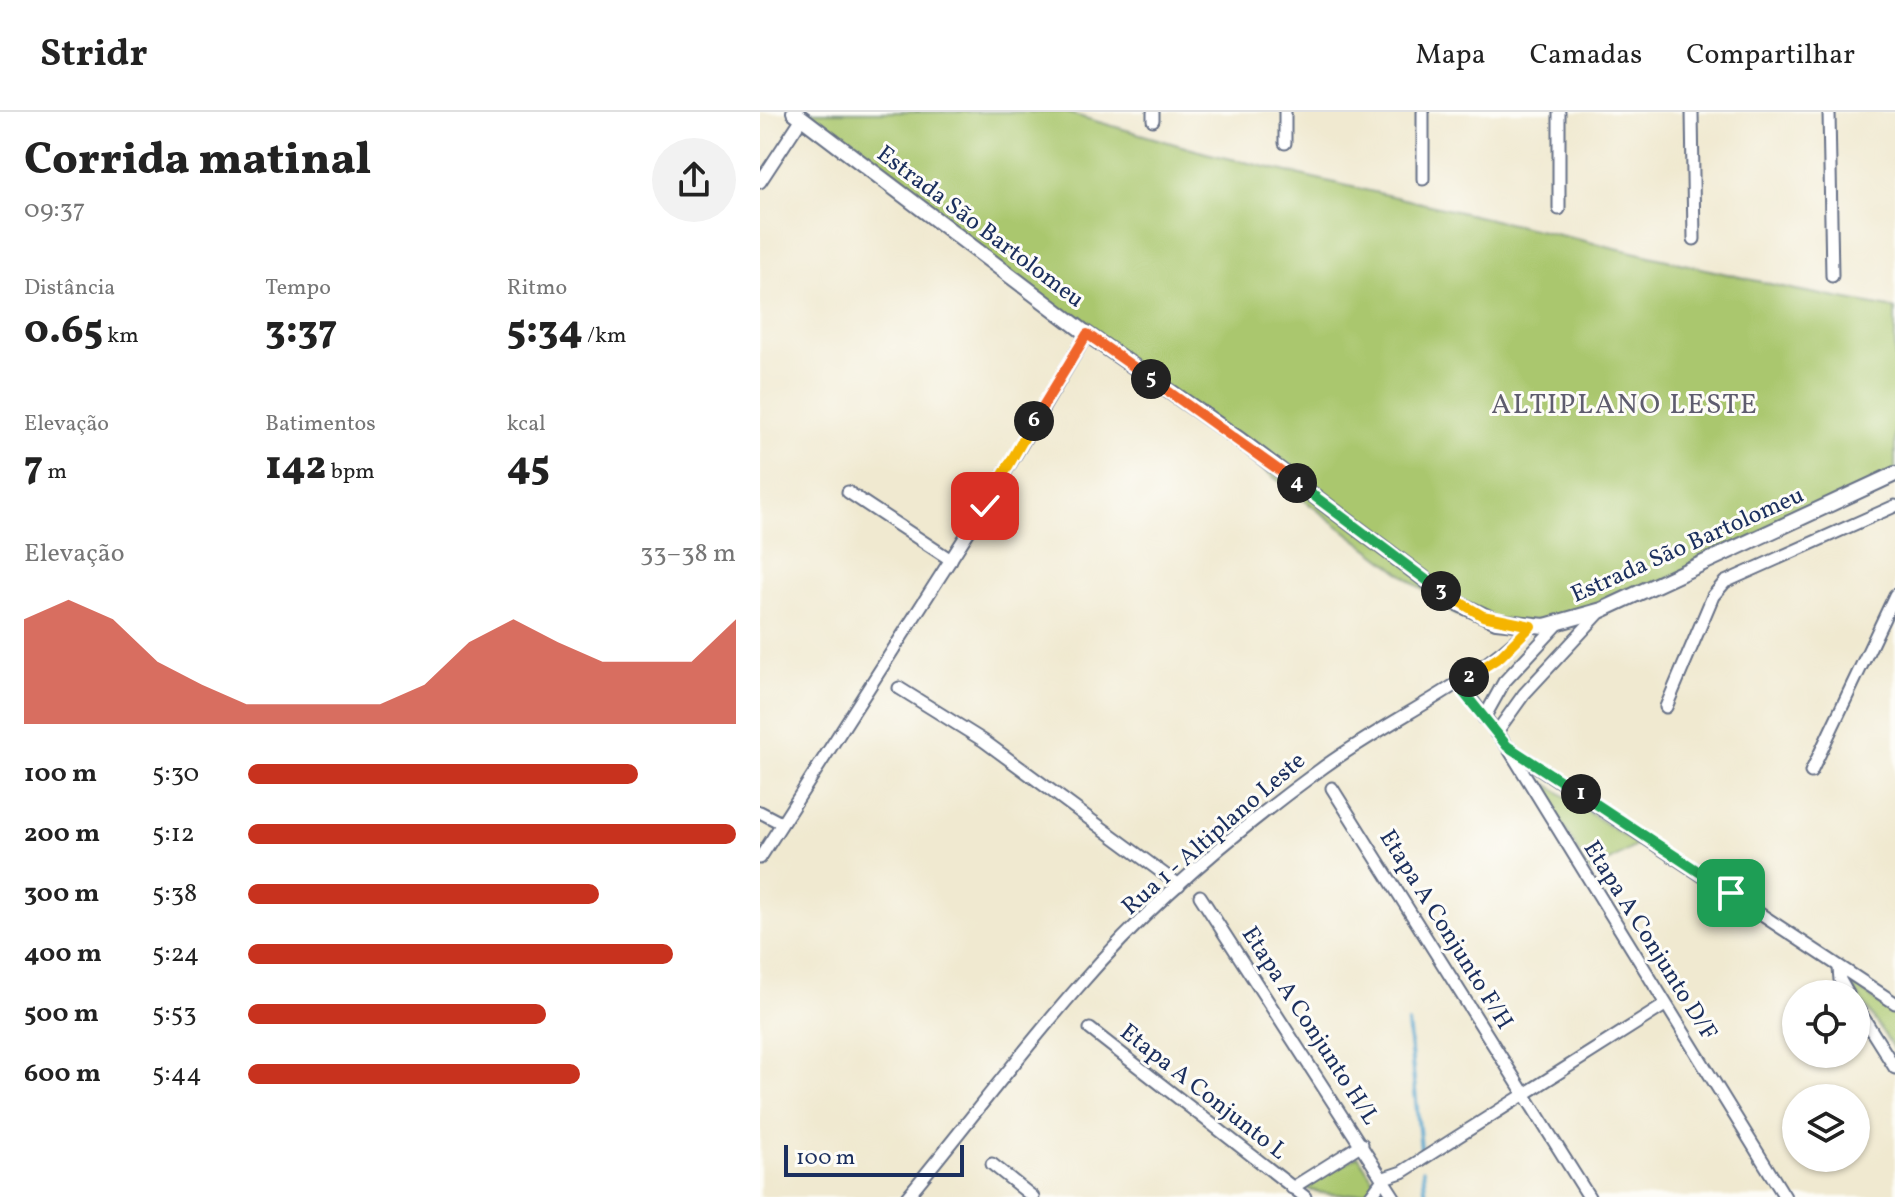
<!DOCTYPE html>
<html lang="pt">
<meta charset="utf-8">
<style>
:root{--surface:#fff;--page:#f2f2f2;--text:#222;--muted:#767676;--line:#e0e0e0;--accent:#c8321e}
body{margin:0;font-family:Vollkorn,serif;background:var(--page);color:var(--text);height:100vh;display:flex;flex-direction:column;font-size:30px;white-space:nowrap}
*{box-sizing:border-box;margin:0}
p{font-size:26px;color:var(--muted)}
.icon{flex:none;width:44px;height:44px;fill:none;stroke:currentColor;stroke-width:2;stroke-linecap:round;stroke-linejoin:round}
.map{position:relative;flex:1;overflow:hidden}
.drawer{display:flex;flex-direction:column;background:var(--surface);width:760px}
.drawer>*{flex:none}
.controls{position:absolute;left:1022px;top:868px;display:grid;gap:16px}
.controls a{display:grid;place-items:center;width:88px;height:88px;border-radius:50%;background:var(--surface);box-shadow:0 2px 6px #0004;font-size:40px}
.scale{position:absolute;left:24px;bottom:20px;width:180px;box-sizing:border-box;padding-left:8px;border:4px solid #1b2f5e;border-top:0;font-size:22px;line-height:28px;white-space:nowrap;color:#1b2f5e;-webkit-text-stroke:6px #fdfcf7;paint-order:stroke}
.pin{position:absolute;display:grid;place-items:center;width:68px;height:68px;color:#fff;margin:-34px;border-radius:16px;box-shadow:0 4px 12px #0006}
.km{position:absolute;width:40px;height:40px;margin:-20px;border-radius:50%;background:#222;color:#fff;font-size:22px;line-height:40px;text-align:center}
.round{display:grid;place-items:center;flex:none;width:84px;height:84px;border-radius:42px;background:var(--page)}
.headline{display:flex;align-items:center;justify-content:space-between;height:136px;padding:0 24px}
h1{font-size:44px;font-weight:800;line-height:60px}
.stats{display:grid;grid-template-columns:repeat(3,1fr);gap:12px;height:136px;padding:8px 24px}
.stats div{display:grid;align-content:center}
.stats b{font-size:40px;font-weight:800}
.stats small{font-size:22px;font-weight:400}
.stats p{font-size:22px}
.chart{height:224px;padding:16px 24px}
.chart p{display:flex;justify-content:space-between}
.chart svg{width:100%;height:144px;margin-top:8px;fill:var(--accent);opacity:.7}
ul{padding:0 24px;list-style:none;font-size:26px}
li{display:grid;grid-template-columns:128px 96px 1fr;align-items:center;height:60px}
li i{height:20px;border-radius:10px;background:var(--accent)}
header{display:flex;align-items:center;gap:48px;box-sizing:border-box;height:112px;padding:0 40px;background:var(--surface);border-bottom:2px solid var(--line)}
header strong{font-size:38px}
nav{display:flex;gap:44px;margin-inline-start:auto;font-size:28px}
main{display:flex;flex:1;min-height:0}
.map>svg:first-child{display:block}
.green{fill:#aac76e;stroke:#627b66;stroke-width:2}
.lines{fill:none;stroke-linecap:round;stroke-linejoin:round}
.stream{stroke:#53a4cd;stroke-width:4}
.minor-casing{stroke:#667086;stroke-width:15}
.tertiary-casing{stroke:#667086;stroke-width:18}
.minor{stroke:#fff;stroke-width:11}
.tertiary{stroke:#fff;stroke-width:14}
.split-1-casing{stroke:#fff;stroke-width:16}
.split-2-casing{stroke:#fff;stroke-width:16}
.split-3-casing{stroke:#fff;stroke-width:16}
.split-4-casing{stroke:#fff;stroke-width:16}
.split-5-casing{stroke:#fff;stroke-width:16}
.split-6-casing{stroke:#fff;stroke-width:16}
.split-7-casing{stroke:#fff;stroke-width:16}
.split-1{stroke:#22a559;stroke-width:10}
.split-2{stroke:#22a559;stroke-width:10}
.split-3{stroke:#f5b400;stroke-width:10}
.split-4{stroke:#22a559;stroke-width:10}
.split-5{stroke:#f0652b;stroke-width:10}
.split-6{stroke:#f0652b;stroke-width:10}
.split-7{stroke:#f5b400;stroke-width:10}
.labels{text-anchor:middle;stroke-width:6;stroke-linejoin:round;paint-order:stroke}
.street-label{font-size:24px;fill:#1b2f5e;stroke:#fdfcf7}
.quarter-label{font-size:28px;letter-spacing:2px;fill:#5e5c6e;stroke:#fdfcf7}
</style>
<header>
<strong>Stridr</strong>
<nav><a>Mapa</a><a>Camadas</a><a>Compartilhar</a></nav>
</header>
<main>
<section class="drawer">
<div class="headline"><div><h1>Corrida matinal</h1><p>09:37</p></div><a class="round"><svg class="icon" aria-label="share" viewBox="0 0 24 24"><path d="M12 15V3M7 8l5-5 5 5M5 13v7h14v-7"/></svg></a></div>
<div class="stats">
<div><p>Distância</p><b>0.65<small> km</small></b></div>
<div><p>Tempo</p><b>3:37</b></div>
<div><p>Ritmo</p><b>5:34<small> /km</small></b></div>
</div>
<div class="stats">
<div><p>Elevação</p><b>7<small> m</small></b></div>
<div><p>Batimentos</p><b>142<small> bpm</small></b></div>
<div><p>kcal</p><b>45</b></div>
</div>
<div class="chart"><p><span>Elevação</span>33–38 m</p>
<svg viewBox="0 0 160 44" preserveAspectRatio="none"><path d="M0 44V12L10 6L20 12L30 25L40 32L50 38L60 38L70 38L80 38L90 32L100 19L110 12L120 19L130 25L140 25L150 25L160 12V44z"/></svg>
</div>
<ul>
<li><b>100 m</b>5:30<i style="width:80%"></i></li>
<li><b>200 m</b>5:12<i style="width:100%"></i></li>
<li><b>300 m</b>5:38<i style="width:72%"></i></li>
<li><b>400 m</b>5:24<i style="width:87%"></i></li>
<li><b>500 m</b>5:53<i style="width:61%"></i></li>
<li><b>600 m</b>5:44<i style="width:68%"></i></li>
</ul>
</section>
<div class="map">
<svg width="1135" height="1085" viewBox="0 0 1135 1085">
<rect width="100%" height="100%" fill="#fdfcf7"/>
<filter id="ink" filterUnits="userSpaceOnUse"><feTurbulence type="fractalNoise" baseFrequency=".0125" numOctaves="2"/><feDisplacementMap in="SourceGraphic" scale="16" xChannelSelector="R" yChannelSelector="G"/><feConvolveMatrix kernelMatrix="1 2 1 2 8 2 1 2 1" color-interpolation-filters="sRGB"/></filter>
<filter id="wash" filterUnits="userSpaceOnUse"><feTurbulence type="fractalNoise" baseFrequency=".006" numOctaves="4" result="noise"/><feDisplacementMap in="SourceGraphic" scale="32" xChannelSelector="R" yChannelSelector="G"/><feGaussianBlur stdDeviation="1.8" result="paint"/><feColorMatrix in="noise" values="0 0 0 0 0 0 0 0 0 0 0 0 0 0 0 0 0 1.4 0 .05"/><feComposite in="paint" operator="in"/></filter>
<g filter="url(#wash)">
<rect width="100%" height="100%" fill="#f0e9d0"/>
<g class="green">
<path d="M39,0H304L446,41L1036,178L1135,197V364L807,513C766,520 734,518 695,502L328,225Z"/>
<path d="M775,664L877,733L830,761Z"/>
<path d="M1089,869L1135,903V939Z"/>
<path d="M598,1044L618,1075C599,1085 564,1085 544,1075Z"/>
</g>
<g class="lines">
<g class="stream">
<path d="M648,911L661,1037"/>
<path d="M663,1058L666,1085"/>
</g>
</g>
</g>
<g filter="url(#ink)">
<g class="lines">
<defs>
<g id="minor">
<path d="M393,0V8"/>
<path d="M663,0V67"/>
<path d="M799,0V97"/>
<path d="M932,0L934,127"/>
<path d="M1069,0L1072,164"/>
<path d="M525,31V0"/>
<path d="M0,70L42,6"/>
<path d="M88,380L191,448"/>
<path d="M699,571L747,634L1025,1085"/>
<path d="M139,576L224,629L419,773"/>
<path d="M906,595L953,484L965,470L1135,394"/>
<path d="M724,606L744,570L798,512"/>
<path d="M736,621L764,582L842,498"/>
<path d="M749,636L1135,891"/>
<path d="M1051,660L1135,483"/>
<path d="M572,676L829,1085"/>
<path d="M0,700L21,711"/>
<path d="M0,746L225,394L327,222"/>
<path d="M440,784L634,1085"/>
<path d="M1079,856L1080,868L1088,882"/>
<path d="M1096,894L1135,956"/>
<path d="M330,917L545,1085"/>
<path d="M232,1052L273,1085"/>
<path d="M624,1066L642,1060L905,893"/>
<path d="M532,1076L602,1032"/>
<path d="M147,1085C205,1015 259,942 319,874C388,794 472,722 557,660C626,608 709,575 771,514"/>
<path d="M610,1085L624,1066"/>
</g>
<path id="tertiary" d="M34,0L327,222L480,328L695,490L736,509L785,514L842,498L1135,362"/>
</defs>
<use href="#minor" class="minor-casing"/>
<use href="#tertiary" class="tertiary-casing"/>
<use href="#minor" class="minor"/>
<use href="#tertiary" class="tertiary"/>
</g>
</g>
<g class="lines" filter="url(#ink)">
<defs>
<path id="split-1" d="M821,682L971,781"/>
<path id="split-2" d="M709,565L699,571L704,581L747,634L821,682"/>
<path id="split-3" d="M681,479L723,504L771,514L741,544L709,565"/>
<path id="split-4" d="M537,371L681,479"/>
<path id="split-5" d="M391,267L537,371"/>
<path id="split-6" d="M274,309L327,222L391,267"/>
<path id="split-7" d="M225,394L274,309"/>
</defs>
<use href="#split-1" class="split-1-casing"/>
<use href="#split-2" class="split-2-casing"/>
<use href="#split-3" class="split-3-casing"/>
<use href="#split-4" class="split-4-casing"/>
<use href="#split-5" class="split-5-casing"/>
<use href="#split-6" class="split-6-casing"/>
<use href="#split-7" class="split-7-casing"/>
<use href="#split-1" class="split-1"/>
<use href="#split-2" class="split-2"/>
<use href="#split-3" class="split-3"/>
<use href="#split-4" class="split-4"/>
<use href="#split-5" class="split-5"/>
<use href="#split-6" class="split-6"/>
<use href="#split-7" class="split-7"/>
</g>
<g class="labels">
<g class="street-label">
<text transform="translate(221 114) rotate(37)" y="8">Estrada São Bartolomeu</text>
<text transform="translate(927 432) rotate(-24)" y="8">Estrada São Bartolomeu</text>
<text transform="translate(453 721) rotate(-41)" y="8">Rua 1 - Altiplano Leste</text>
<text transform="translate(687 817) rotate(58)" y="8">Etapa A Conjunto F/H</text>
<text transform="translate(891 828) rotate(58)" y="8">Etapa A Conjunto D/F</text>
<text transform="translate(551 913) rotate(57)" y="8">Etapa A Conjunto H/L</text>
<text transform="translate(444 979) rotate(38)" y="8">Etapa A Conjunto L</text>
</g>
<g class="quarter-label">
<text x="865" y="301">ALTIPLANO LESTE</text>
</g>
</g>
</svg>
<div class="controls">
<a><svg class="icon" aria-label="locate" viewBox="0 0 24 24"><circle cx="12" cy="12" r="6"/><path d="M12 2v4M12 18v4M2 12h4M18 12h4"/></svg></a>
<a><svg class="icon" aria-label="layers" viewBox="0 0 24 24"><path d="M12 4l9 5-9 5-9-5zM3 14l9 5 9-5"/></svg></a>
</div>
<div class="scale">100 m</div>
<div class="pin" style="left:971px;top:781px;background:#1e9e55"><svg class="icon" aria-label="arrive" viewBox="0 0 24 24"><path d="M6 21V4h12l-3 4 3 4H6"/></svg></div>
<div class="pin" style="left:225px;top:394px;background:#d93025"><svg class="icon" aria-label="check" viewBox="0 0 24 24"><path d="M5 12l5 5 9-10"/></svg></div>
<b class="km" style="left:821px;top:682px">1</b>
<b class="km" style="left:709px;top:565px">2</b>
<b class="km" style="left:681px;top:479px">3</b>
<b class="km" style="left:537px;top:371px">4</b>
<b class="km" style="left:391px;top:267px">5</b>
<b class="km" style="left:274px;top:309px">6</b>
</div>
</main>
